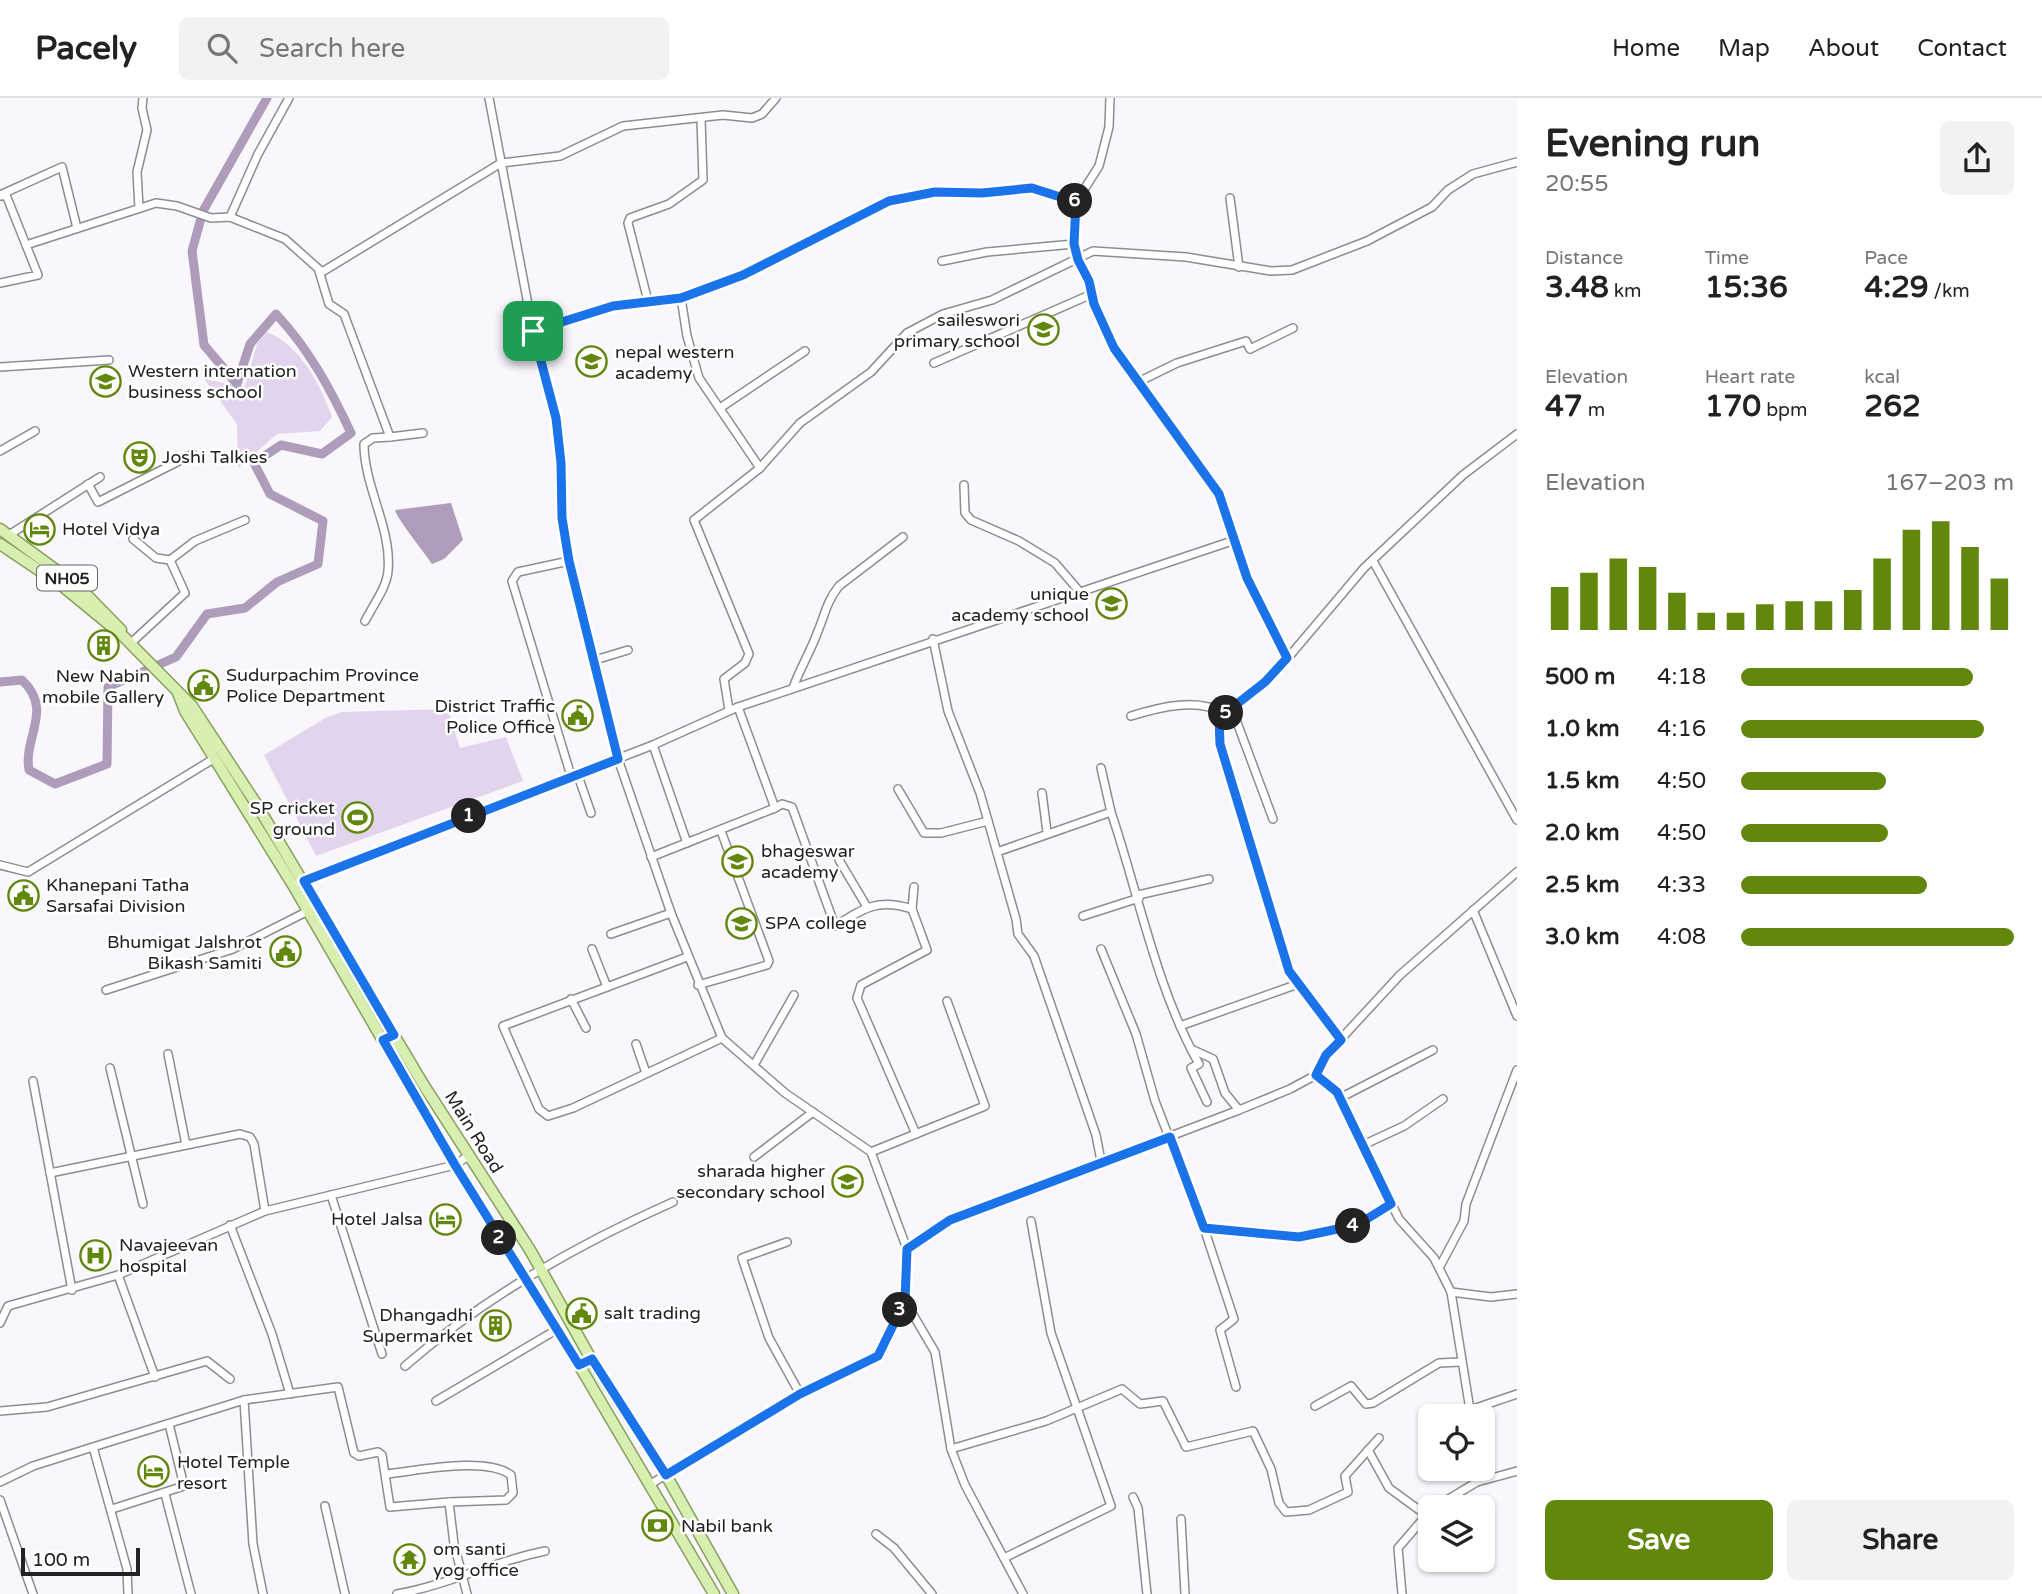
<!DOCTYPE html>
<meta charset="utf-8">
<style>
:root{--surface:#fff;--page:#f2f2f2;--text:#222;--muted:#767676;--line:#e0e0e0;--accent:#61870c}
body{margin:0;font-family:"Varela Round",sans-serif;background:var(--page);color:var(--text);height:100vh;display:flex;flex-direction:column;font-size:26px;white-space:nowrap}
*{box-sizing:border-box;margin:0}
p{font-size:23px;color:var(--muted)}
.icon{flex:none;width:38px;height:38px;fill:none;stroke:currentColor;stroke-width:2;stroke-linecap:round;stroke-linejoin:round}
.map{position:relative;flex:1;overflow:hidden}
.panel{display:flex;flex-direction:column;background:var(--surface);width:525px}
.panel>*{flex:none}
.controls{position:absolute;left:1418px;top:1306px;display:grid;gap:14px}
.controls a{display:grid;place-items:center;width:77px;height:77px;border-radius:10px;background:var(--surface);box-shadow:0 2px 5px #0004;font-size:35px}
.scale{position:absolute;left:21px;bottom:18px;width:119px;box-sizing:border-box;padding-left:7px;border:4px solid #222123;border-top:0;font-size:19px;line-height:24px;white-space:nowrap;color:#222123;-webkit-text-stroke:5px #fff;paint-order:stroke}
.pin{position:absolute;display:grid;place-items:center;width:60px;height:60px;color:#fff;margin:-30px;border-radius:14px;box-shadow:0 4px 10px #0006}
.km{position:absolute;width:35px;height:35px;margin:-18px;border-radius:50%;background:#222;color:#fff;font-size:19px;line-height:35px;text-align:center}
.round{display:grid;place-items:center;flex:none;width:74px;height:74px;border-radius:10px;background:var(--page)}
.overview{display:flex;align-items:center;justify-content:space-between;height:119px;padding:0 28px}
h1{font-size:38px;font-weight:800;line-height:52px}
.metrics{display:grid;grid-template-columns:repeat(3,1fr);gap:10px;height:119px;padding:7px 28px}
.metrics div{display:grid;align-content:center}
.metrics b{font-size:30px;font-weight:800}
.metrics small{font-size:19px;font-weight:400}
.metrics p{font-size:19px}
.chart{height:196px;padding:14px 28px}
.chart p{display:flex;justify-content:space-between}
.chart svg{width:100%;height:126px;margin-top:7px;stroke:var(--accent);stroke-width:6}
.action{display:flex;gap:14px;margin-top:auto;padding:14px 28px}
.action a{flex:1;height:80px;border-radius:10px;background:var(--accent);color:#fff;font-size:28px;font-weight:800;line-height:80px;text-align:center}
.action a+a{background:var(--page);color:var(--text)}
ul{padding:0 28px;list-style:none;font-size:23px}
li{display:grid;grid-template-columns:112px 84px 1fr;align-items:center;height:52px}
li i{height:18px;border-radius:9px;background:var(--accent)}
header{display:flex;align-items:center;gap:42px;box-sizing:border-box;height:98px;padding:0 35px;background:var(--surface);border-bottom:2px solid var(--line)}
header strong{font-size:33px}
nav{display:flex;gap:38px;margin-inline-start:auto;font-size:24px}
.search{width:490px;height:63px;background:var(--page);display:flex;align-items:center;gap:18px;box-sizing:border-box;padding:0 24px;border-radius:10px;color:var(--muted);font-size:26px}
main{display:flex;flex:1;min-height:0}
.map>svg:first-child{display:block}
.green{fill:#e3d4ee}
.water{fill:#ae9cba}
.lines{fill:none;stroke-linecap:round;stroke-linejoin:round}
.canal{stroke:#ae9cba;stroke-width:9}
.minor-casing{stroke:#8e8c90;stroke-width:10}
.primary-casing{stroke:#86a05e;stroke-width:13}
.minor{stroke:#fff;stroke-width:7}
.primary{stroke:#d7efb1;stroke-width:10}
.route-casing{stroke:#fff;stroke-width:14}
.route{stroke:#1a73e8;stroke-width:9}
.labels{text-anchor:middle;stroke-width:5;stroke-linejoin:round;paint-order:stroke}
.shield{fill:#fff;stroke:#646465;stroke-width:2}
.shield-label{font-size:16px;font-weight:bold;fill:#222123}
.poi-label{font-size:18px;fill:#222123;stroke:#fff;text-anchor:start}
.street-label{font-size:18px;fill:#222123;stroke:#fff}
</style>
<header>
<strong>Pacely</strong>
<div class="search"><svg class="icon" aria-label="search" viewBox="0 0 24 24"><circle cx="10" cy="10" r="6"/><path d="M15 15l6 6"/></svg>Search here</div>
<nav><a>Home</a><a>Map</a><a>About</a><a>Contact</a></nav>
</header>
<main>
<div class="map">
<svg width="1517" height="1496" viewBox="0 0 1517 1496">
<rect width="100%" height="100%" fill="#faf7fc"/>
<g class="green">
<path d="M267,234C300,247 321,287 332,319L320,333L277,336L238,370L237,326L204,281L245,289L257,246Z"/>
<path d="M448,611L460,650L506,639L523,683L316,758L264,657L327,619L342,614Z"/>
</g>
<path class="water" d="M451,405L463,442L444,461L432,466C425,455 397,421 395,412Z"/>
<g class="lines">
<path class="canal" d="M0,584L22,582C54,612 23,639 29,672L55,686L107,666L108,589L176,559L207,516L245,510L277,484L318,466L323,423L270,396L254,365L281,347L322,356L351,335C331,292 309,251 276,216L250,246L237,286L204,247L192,153L203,113L267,0"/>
<defs>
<g id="minor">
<path d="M489,0L533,233L556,320L561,365L562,420L569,463L618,661L671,815L722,940L785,995L871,1054L907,1151L905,1203L935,1254L951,1351L965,1387L1023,1496"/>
<path d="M1110,0L1109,29L1099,68L1076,104L1074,146L1078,162L1089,183L1094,206L1114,250L1219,396L1247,480L1287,560"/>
<path d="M0,97L62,69L77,130"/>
<path d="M1,98L6,97L26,147"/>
<path d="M1230,100L1239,169"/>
<path d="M139,110L137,74L147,32L142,10L143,0"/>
<path d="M230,119L258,56L289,0"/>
<path d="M942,163L987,154L1074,146"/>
<path d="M319,173L329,206L344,216L390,339L423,335"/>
<path d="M0,185L38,177L26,147L156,105L177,108L211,120L230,119L285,141L322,174L501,65L560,58L623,28L723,17L752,20L762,16L776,0"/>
<path d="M681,200L687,238L699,280L760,370"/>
<path d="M648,203L628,125L630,120L669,106L703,82L701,21"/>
<path d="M533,233L613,208L681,200L743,177L889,103L935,94L982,95L1033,90L1076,104"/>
<path d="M934,265L1092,196"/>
<path d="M0,269L109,262"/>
<path d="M1138,284L1177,265L1246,243L1250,251L1293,230"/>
<path d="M720,310L805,253"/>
<path d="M0,353L35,333"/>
<path d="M88,386L98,404L193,356"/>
<path d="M964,387L965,415L971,422L1019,443L1055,465L1079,493"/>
<path d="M9,437L100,379"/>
<path d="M133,441L156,460L170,462"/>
<path d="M569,463L518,474L512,483L571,678"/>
<path d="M1373,463L1517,722"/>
<path d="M365,523C372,509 387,489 388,473C392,430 364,389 364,346L373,340L390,339"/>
<path d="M933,541L948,613L980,695L1016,821L1018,836L1034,858L1096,1037L1101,1063"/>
<path d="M131,545L185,495L170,462L195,443L245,422"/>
<path d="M595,562L628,552"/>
<path d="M793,590C800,570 811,553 818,533C825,516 827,503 839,488L903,439"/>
<path d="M1232,611L1273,721"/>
<path d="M729,612L724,581L745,565L749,556L694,422L760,370L800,325L871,274L907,235L943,216L992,202L1093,153L1186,159L1271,173L1292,172L1367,143L1432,109L1448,92L1473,76L1517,64"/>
<path d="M1131,618C1160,609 1199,599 1225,616"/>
<path d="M653,647L687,745"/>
<path d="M1101,670L1111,714"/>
<path d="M577,675L591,715"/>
<path d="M898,691L924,735H941L988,723"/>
<path d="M1042,695L1047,734"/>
<path d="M775,710L782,706L792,709L835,828C864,810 878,800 912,811"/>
<path d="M997,754L1111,714C1139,797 1156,890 1199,966L1191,970L1207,1004"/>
<path d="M651,759L775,710L738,609"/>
<path d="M839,762L867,809"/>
<path d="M0,767L28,774L215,660"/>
<path d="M300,784L653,647L738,609L1232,443"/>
<path d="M914,789L912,811L927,852L861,887L857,900L916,1036"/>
<path d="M1138,797L1209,781"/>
<path d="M1473,812L1517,918"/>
<path d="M1083,818L1139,800"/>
<path d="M611,836L671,815"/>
<path d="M592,851L607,889"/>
<path d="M1101,851L1136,936L1155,1003L1204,1130L1234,1221L1220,1232L1236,1289"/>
<path d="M687,859L503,928L539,1011L548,1018L573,1010L722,940"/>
<path d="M698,887L767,867L769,863L721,733"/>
<path d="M106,892L233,851L308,813"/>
<path d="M571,901L586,930"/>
<path d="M1180,928L1298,886"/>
<path d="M1341,942L1289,873L1220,646L1219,620L1276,574L1364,470L1463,377L1517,336"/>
<path d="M636,946L646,975"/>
<path d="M1191,951L1213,961L1225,995L1239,1012"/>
<path d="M168,956L186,1047"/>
<path d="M754,967L794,897"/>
<path d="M110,970L143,1106"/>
<path d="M1316,977L1337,994L1399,1121L1434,1160L1451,1194L1471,1318"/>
<path d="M33,983L72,1192"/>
<path d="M1340,1000L1433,952"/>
<path d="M1363,1047L1404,1028L1443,1001"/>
<path d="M871,1054L985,1008L947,903"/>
<path d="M754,1059L813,1014"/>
<path d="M50,1075L240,1036L250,1039L254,1046L265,1113"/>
<path d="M331,1097L382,1256"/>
<path d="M230,1127L272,1236L290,1296"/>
<path d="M1204,1130L1299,1139L1357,1127L1391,1106"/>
<path d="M787,1144L742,1160L769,1240L800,1296"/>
<path d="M907,1151L950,1122L1239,1012L1290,991L1316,977L1326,957L1400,877L1517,774"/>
<path d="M1439,1170L1464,1123L1466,1106L1517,972"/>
<path d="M118,1177L155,1279"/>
<path d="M1451,1194L1491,1199L1517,1196"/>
<path d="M0,1225L8,1208L118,1177L265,1113L455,1067L468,1058"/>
<path d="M405,1268C485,1199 576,1147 673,1104"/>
<path d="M244,1302L338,1289L354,1355L359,1358L378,1354L382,1357L390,1409L449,1404"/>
<path d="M436,1303L556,1232"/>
<path d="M1315,1308L1351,1288L1366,1306L1373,1305L1439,1265L1461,1264"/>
<path d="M1470,1312L1517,1296"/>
<path d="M0,1313L47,1309L207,1263L230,1281"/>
<path d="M93,1349L244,1302L253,1446L263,1496"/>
<path d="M951,1351L1046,1323L1122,1291L1140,1306L1163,1303L1186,1349L1253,1333L1271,1371L1279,1405L1286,1414L1309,1412L1348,1394L1345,1378L1379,1340"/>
<path d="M1368,1352L1389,1390L1426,1417"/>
<path d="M386,1376C417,1373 485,1358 511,1377L513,1395L506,1402L449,1404L454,1446L467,1496"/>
<path d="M0,1384L33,1368L93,1349L127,1471L128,1496"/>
<path d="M1477,1384L1517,1373"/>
<path d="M649,1387L800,1296L878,1258L905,1203"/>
<path d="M165,1396L191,1496"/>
<path d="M1133,1399L1138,1410L1147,1496"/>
<path d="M0,1402L33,1496"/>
<path d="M325,1408L345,1496"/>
<path d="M1435,1409L1477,1384L1476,1370"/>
<path d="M112,1411L184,1388L169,1326"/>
<path d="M1181,1421L1185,1496"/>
<path d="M876,1436L894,1450L932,1496"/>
<path d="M1004,1460L1111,1408L1051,1235L1031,1123"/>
<path d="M397,1496C448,1487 494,1463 545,1453"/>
<path d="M1402,1496L1398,1450L1430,1413"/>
</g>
<g id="primary">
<path d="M0,431L78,488L121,532"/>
<path d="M0,446L61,487L123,538L192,608L257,707L423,986L530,1152L591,1261L666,1377L733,1496"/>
<path d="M178,595L185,613L293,787L455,1067L579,1267L714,1496"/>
</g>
</defs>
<use href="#minor" class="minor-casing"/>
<use href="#primary" class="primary-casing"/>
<use href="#minor" class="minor"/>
<use href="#primary" class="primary"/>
</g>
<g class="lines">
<defs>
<path id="route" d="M1032,90L1076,104L1074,146L1078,162L1089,183L1094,206L1114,250L1219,396L1247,480L1287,560L1265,584L1219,620L1220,646L1289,873L1341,942L1326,957L1316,977L1337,994L1391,1106L1357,1127L1299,1139L1204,1130L1170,1039L950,1122L907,1151L905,1203L878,1258L800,1296L666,1377L592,1261L579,1267L455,1067L383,942L394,937L304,783L618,661L569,463L562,420L561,365L556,320L533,233L613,208L681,200L743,177L889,103L935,94L982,95Z"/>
</defs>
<use href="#route" class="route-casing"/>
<use href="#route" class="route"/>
</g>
<defs>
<symbol id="school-ring" viewBox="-11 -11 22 22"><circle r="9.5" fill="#fff" stroke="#61870c" stroke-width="1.5"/><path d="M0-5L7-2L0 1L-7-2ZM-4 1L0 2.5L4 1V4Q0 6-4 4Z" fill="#61870c"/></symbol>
<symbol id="university-ring" viewBox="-11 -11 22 22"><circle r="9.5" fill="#fff" stroke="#61870c" stroke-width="1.5"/><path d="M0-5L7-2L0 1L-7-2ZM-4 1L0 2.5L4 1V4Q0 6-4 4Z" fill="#61870c"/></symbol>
<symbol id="theatre-ring" viewBox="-11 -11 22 22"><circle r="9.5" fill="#fff" stroke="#61870c" stroke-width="1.5"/><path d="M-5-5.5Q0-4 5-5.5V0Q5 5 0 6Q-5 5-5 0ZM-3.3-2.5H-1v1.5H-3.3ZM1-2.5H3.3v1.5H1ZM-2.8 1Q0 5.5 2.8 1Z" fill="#61870c"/></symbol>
<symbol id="hotel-ring" viewBox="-11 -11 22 22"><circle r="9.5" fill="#fff" stroke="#61870c" stroke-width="1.5"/><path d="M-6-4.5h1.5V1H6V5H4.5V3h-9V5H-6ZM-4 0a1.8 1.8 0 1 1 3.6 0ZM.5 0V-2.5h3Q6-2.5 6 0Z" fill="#61870c"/></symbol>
<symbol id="building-ring" viewBox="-11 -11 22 22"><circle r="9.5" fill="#fff" stroke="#61870c" stroke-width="1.5"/><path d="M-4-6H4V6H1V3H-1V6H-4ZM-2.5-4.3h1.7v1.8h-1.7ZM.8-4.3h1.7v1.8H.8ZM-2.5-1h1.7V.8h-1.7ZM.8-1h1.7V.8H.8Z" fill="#61870c"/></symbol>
<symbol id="civic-ring" viewBox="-11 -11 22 22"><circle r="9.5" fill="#fff" stroke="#61870c" stroke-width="1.5"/><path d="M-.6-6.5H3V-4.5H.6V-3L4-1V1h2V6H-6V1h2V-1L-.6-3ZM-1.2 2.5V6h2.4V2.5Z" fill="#61870c"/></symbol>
<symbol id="stadium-ring" viewBox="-11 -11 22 22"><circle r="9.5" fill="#fff" stroke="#61870c" stroke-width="1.5"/><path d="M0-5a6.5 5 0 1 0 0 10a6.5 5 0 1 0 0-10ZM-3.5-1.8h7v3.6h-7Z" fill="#61870c"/></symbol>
<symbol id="hospital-ring" viewBox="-11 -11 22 22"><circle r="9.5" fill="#fff" stroke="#61870c" stroke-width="1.5"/><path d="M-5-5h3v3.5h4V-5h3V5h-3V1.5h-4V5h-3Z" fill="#61870c"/></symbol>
<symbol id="bank-ring" viewBox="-11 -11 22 22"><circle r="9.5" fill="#fff" stroke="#61870c" stroke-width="1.5"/><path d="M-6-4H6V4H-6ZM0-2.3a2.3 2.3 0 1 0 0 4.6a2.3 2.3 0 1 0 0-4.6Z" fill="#61870c"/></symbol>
<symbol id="temple-ring" viewBox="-11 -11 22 22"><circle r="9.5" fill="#fff" stroke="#61870c" stroke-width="1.5"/><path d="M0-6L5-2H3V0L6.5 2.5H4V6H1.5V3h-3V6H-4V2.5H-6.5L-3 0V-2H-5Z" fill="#61870c"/></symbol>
</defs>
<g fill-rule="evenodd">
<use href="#school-ring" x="1026" y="214" width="35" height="35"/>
<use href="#university-ring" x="574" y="246" width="35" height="35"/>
<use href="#school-ring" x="88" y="266" width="35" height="35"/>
<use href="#theatre-ring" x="122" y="342" width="35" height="35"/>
<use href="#hotel-ring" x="22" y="414" width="35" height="35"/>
<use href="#school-ring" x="1094" y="488" width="35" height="35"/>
<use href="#building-ring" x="86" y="530" width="35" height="35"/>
<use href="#civic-ring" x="186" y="570" width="35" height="35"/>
<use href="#civic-ring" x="560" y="600" width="35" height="35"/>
<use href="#stadium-ring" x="340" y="702" width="35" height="35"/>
<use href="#university-ring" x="720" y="746" width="35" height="35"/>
<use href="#civic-ring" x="6" y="780" width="35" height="35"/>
<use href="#university-ring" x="724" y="808" width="35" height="35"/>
<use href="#civic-ring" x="268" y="836" width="35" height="35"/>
<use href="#university-ring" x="830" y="1066" width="35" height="35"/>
<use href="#hotel-ring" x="428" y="1104" width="35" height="35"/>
<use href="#hospital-ring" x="78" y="1140" width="35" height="35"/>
<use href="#civic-ring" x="564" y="1198" width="35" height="35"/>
<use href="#building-ring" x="478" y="1210" width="35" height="35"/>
<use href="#hotel-ring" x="136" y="1356" width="35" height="35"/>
<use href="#bank-ring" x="640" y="1410" width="35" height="35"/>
<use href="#temple-ring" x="392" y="1444" width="35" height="35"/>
</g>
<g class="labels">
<rect class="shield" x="37" y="467.5" width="60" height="25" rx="5"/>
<g class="shield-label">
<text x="67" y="486">NH05</text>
</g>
<g class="poi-label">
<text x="1020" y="228" text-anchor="end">saileswori<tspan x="1020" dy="21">primary school</tspan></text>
<text x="615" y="260">nepal western<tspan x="615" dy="21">academy</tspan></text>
<text x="128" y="279">Western internation<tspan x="128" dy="21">business school</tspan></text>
<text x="162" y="365">Joshi Talkies</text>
<text x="62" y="437">Hotel Vidya</text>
<text x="1089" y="502" text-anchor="end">unique<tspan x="1089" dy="21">academy school</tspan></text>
<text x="226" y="583">Sudurpachim Province<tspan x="226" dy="21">Police Department</tspan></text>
<text x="103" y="584" text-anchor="middle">New Nabin<tspan x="103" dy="21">mobile Gallery</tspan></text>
<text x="555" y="614" text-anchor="end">District Traffic<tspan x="555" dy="21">Police Office</tspan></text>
<text x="335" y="716" text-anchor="end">SP cricket<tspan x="335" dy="21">ground</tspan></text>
<text x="761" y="759">bhageswar<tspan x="761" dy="21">academy</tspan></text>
<text x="46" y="793">Khanepani Tatha<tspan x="46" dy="21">Sarsafai Division</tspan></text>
<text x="765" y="831">SPA college</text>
<text x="262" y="850" text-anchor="end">Bhumigat Jalshrot<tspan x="262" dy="21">Bikash Samiti</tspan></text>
<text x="825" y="1079" text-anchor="end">sharada higher<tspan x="825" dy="21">secondary school</tspan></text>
<text x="423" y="1127" text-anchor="end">Hotel Jalsa</text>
<text x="119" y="1153">Navajeevan<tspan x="119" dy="21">hospital</tspan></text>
<text x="604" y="1221">salt trading</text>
<text x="473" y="1223" text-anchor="end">Dhangadhi<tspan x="473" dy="21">Supermarket</tspan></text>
<text x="177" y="1370">Hotel Temple<tspan x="177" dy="21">resort</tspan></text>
<text x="681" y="1434">Nabil bank</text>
<text x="433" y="1457">om santi<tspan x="433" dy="21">yog office</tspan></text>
</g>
<g class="street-label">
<text transform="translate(474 1034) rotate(58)" y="6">Main Road</text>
</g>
</g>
</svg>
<div class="controls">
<a><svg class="icon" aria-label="locate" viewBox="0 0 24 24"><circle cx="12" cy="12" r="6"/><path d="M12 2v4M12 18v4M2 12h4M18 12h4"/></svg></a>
<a><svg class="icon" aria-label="layers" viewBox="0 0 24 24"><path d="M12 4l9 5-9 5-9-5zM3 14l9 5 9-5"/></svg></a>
</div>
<div class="scale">100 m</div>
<div class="pin" style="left:533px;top:233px;background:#1e9e55"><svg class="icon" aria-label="arrive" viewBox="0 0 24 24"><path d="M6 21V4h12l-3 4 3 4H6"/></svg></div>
<b class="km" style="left:469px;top:718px">1</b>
<b class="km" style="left:499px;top:1140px">2</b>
<b class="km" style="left:900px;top:1212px">3</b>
<b class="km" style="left:1353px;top:1128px">4</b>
<b class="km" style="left:1226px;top:615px">5</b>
<b class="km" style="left:1075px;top:103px">6</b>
</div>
<section class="panel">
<div class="overview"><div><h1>Evening run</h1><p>20:55</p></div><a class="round"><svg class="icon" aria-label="share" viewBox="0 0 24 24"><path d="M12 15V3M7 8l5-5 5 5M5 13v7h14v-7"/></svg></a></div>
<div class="metrics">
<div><p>Distance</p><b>3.48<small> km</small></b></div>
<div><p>Time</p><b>15:36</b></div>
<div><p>Pace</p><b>4:29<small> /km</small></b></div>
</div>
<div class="metrics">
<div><p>Elevation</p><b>47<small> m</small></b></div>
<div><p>Heart rate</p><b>170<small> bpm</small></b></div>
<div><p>kcal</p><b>262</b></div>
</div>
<div class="chart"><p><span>Elevation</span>167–203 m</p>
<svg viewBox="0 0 160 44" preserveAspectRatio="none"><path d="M5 44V29M15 44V24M25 44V19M35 44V22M45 44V31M55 44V38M65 44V38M75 44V35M85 44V34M95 44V34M105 44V30M115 44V19M125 44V9M135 44V6M145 44V15M155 44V26"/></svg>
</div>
<ul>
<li><b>500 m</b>4:18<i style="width:85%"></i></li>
<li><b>1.0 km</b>4:16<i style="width:89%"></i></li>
<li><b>1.5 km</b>4:50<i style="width:53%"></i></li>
<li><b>2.0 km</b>4:50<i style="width:54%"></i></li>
<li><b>2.5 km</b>4:33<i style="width:68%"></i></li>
<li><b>3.0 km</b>4:08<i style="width:100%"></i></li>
</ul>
<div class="action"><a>Save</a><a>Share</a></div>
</section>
</main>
